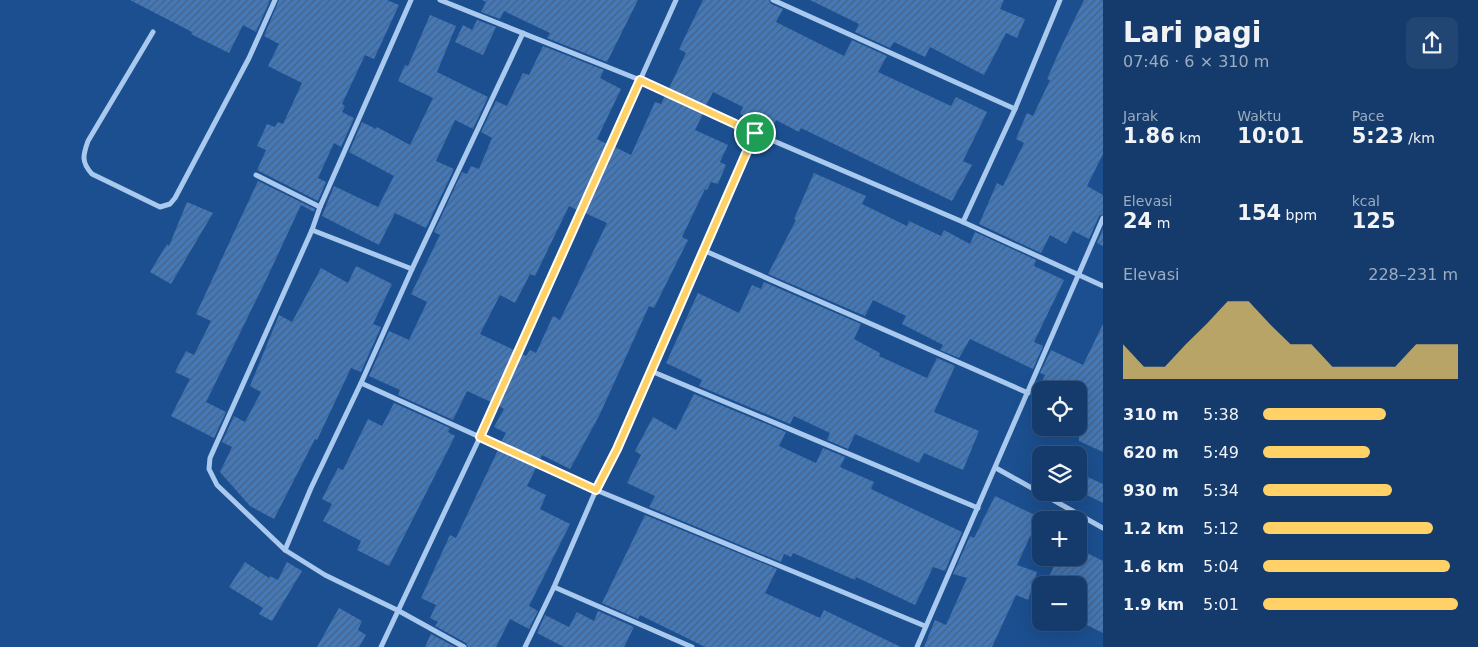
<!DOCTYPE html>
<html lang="id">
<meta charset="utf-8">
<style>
:root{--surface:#143b6b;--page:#214673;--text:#f1f3f6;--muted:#9dadc1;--line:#33557e;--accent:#ffd166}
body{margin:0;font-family:"DejaVu Sans",sans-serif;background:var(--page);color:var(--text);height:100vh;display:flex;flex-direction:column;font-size:19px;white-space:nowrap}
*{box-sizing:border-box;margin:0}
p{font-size:16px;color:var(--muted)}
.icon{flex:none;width:28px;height:28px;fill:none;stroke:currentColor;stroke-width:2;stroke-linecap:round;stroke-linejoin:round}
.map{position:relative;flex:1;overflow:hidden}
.sheet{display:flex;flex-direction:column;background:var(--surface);width:375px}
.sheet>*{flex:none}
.buttons{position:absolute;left:1032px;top:381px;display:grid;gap:10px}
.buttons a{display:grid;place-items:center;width:55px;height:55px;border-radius:10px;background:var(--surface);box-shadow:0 5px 20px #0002,0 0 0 1px var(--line);font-size:25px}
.pin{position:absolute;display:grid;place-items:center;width:42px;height:42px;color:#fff;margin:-21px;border:2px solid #fff;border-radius:50%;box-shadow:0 1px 5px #0007}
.round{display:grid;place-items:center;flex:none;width:52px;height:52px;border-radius:10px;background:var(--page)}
.head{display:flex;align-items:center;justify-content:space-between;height:85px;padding:0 20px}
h1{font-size:28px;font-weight:700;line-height:38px}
.metrics{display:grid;grid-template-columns:repeat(3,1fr);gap:8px;height:85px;padding:5px 20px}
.metrics div{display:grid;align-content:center}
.metrics b{font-size:21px;font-weight:700}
.metrics small{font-size:14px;font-weight:400}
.metrics p{font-size:14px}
.chart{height:140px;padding:10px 20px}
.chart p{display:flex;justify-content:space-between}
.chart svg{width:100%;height:90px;margin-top:5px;fill:var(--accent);opacity:.7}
ul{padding:0 20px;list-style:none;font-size:16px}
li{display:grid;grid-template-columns:80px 60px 1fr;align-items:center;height:38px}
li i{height:12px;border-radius:6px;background:var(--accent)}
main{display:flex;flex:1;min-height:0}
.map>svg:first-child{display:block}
.building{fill:url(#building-hatch)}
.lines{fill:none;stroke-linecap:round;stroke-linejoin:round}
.street{stroke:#a9c9ee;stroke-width:5}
.route-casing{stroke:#fff;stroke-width:10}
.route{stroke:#ffd166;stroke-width:6}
</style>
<main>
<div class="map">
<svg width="1103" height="647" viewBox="0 0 1103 647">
<defs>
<pattern id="building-hatch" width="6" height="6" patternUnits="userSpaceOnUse" patternTransform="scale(1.25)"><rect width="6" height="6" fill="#4478b7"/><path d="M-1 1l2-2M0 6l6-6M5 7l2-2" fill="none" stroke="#486282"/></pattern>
</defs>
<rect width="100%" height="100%" fill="#1b4f8f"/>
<g class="building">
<path d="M130,0H270L256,32L243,25L229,53L191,34L192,32Z"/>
<path d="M279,0H387L399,5L374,59L365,55L342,104L345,106L342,112L354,118L341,147L334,143L318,178L326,182L318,201L257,170L266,150L257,146L267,124L275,127L278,122L283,124L302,83L268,66L279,44L264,36Z"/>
<path d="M482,0H638L607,62L547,38L550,33L504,11L500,19L481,12L486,2Z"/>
<path d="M703,0H769L771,4L783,9L776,22L844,56L852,40L887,56L878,72L951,106L956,97L987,112L963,161L972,165L952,201L801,128L799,132L776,120L772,129L740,114L743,107L713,92L706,106L669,88L686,53L679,49Z"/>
<path d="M810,0H1004L1000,9L1025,19L1017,38L1006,33L984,75L930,47L925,57L894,42L890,48L855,32L859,24Z"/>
<path d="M1084,0H1103V154L1087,186L1103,195V214L1099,216L1089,239L1073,231L1066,244L1050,235L1041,253L979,224L997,183L1003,186L1024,143L1016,139L1027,113L1033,116L1050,80L1047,79L1061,47Z"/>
<path d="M430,15L456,26L437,72L488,97L473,129L455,120L447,137L436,161L454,169L426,228L395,213L379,245L322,216L334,186L378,207L394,176L349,152L362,122L376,129L377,127L410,145L433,98L398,81L405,65L408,66Z"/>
<path d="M477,20L496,27L483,55L455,42L463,25L472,30Z"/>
<path d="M543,46L604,70L600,78L621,89L597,139L607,144L577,210L569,206L535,276L530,274L515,303L500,295L480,334L514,350L491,402L467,391L453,420L398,395L400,390L369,376L389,331L409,340L427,302L411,294L440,235L434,232L462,172L467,174L471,166L479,169L492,138L481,132L496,101L507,106L523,73L529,75Z"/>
<path d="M665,96L703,114L695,130L728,145L720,162L726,165L718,184L711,182L707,190L705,189L682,237L688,240L654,308L649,306L599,416L570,469L542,455L540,460L501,442L506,433L494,427L504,409L499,406L522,354L526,356L530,350L536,353L553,316L560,320L607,223L585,213L615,147L631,155L655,102L661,104Z"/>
<path d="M814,173L866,196L862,204L907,226L909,221L941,236L944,230L970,244L975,232L1036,260L1034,266L1064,280L1034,342L1043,346L1033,369L970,339L959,358L940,350L943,345L902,324L906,316L873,300L865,316L768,274L796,220L794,219Z"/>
<path d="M258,181L315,209L314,212L301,205L266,280L206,402L226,412L214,438L171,416L190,379L175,372L186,351L194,355L211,321L196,314Z"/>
<path d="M187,202L213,213L171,284L150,272L167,244L169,246Z"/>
<path d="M1103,229V246L1097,243Z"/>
<path d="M356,266L392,284L373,324L381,327L361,372L351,368L317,440L315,439L274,519L250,506L220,472L232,447L222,442L234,416L245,422L261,392L250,386L279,315L292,322L321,268L348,283Z"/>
<path d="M764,282L861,324L854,339L880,353L879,356L927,378L937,358L955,366L934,412L979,431L963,470L924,453L919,463L855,434L848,449L827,440L830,433L794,416L790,424L699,386L702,380L666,363L698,293L739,313L752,285L761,289Z"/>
<path d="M1103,324V452L1079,441V390H1038L1045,375L1040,373L1051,350L1083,365Z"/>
<path d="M694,394L786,432L779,446L816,463L823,448L845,457L840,467L874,482L871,489L962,532L945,571L933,567L915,605L856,577L855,580L793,553L791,557L784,554L781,562L649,507L655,496L627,483L641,455L635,451L653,417L676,430Z"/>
<path d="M394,403L450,428L448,432L455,436L389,566L357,550L361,541L323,521L332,504L322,499L338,468L343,470L368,419L382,426Z"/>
<path d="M498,450L536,468L527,486L546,495L540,509L570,524L529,606L538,611L529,629L510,619L496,647H468L466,643L435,626L438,622L430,618L436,605L421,598L450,535L456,538Z"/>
<path d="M1079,473L1103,484V503L1079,491Z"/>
<path d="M995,496L1039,517L1017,565L1037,572L1028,600L1016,595L992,647H924L935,620L946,625L967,578L953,574L970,536L974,538Z"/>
<path d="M645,515L777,569L765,593L820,618L824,610L901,647H705L640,615L638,619L602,603Z"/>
<path d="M1079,549L1103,561V633L1079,621V585H1045L1058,558H1079Z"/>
<path d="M245,562L269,578L270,576L278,580L287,562L302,571L272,621L259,614L263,608L229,587Z"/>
<path d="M339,608L362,621L358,630L366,635L359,647H317Z"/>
<path d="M598,611L634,627L624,647H564L537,633L545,615L569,627L577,612L594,621Z"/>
<path d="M431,634L455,647H425Z"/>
</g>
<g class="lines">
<g class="street">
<path d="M440,0L640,80L755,133L617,449L596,490L554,587L692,647"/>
<path d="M773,0L1015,109"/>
<path d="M153,32L88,141C83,155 81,162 92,174L160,207L170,204L175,198L249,58L275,0"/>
<path d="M755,133L963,222L1103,286"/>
<path d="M256,175L320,207"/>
<path d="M963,222L1015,109L1060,0"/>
<path d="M312,230L412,269"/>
<path d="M703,250L1028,393"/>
<path d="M651,371L978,508"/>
<path d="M361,383L596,490L925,626"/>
<path d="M996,468L1103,528"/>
<path d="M285,550L217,485L209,469L210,458L312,230L320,207L411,0"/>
<path d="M381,647L480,437L676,0"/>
<path d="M464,647L399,611L325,575L285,550L311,488L361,383L412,269L523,33"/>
<path d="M525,647L554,587"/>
<path d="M917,647L1103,218"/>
</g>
</g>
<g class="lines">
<defs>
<path id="route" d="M640,80L755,133L617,449L596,490L480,437Z"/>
</defs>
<use href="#route" class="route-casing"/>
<use href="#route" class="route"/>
</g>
</svg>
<div class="buttons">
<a><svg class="icon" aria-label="locate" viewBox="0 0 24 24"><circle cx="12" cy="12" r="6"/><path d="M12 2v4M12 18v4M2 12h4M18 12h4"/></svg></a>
<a><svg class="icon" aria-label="layers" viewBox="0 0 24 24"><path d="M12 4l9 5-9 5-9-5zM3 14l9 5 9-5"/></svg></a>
<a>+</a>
<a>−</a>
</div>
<div class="pin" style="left:755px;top:133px;background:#1e9e55"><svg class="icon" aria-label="arrive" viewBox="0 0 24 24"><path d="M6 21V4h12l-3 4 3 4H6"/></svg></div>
</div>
<section class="sheet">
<div class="head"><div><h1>Lari pagi</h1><p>07:46 · 6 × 310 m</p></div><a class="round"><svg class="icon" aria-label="share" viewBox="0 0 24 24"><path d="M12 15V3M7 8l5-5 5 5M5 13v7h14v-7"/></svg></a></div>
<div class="metrics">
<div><p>Jarak</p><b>1.86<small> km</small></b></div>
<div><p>Waktu</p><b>10:01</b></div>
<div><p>Pace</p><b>5:23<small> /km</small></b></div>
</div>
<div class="metrics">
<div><p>Elevasi</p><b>24<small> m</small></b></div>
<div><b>154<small> bpm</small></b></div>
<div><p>kcal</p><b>125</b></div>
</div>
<div class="chart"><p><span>Elevasi</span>228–231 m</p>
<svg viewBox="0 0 160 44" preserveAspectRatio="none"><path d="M0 44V27L10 38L20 38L30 27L40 17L50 6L60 6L70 17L80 27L90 27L100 38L110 38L120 38L130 38L140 27L150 27L160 27V44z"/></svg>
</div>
<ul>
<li><b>310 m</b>5:38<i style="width:63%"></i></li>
<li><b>620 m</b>5:49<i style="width:55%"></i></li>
<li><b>930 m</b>5:34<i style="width:66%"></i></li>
<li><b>1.2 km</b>5:12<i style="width:87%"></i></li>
<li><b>1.6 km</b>5:04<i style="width:96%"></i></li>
<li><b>1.9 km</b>5:01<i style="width:100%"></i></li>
</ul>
</section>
</main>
